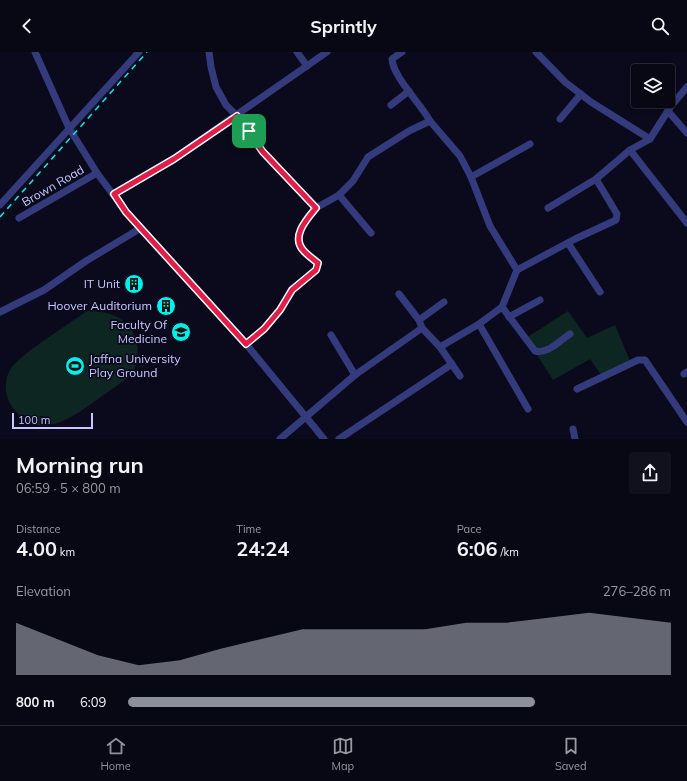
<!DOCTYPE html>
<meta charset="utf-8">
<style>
:root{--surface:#080815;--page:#11111e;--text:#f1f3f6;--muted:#989aa0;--line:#292934;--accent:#8c9099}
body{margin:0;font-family:Mulish,sans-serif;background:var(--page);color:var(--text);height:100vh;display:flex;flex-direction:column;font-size:15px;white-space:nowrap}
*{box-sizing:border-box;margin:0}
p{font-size:13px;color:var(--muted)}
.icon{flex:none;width:22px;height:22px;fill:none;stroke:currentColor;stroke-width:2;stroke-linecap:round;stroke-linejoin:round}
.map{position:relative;height:387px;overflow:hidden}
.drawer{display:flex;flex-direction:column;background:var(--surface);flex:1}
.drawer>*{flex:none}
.tools{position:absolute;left:631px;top:12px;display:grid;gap:8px}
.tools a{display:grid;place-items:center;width:44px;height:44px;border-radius:4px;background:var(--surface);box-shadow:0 2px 6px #0003,0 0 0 1px var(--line);font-size:20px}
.scale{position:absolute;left:12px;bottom:10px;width:81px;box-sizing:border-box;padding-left:4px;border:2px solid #c6c7ff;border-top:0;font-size:11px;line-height:14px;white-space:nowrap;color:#c6c7ff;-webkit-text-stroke:3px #0b0a1c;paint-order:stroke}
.pin{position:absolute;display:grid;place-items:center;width:34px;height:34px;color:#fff;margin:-17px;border-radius:8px;box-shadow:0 2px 6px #0006}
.round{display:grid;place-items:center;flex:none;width:42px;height:42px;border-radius:4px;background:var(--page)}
.summary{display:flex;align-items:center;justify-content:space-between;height:68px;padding:0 16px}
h1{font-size:22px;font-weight:700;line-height:30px}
.metrics{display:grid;grid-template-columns:repeat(3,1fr);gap:6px;height:68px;padding:4px 16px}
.metrics div{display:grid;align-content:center}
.metrics b{font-size:20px;font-weight:700}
.metrics small{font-size:11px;font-weight:400}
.metrics p{font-size:11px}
.chart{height:112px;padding:8px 16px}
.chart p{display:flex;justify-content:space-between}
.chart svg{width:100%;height:72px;margin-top:4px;fill:var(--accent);opacity:.7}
ul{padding:0 16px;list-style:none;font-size:13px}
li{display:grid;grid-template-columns:64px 48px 1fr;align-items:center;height:30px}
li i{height:10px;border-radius:5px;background:var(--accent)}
header{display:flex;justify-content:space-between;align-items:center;height:52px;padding:0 16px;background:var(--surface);font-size:18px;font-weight:700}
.tab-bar{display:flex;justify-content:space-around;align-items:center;height:56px;border-top:1px solid var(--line);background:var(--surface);font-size:11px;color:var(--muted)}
.tab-bar a{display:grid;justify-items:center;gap:2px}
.tab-bar .active{color:var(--accent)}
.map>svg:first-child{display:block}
.green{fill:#0d2622}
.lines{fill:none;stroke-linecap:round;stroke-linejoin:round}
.minor{stroke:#343b7d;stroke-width:7}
.rail{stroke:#00f1e9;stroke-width:1.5;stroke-dasharray:6 5;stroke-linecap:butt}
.route-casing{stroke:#fff;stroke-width:8}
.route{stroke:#e11d48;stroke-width:5}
.labels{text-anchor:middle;stroke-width:3.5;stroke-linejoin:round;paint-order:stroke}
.street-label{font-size:12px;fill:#c6c7ff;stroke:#0b0a1c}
.poi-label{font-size:12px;fill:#c6c7ff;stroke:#0b0a1c;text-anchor:end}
</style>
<header><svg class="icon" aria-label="back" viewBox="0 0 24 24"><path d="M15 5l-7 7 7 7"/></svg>Sprintly<svg class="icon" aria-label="search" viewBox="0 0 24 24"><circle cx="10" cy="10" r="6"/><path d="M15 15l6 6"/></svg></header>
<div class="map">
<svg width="687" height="387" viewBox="0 0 687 387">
<rect width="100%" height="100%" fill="#0b0a1c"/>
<g class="green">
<path d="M87,259C126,258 148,284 133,322C119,332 105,342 91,352C65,371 36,387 12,355C5,344 3,330 10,318C18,303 71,271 87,259Z"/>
<path d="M568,259L587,286L615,273L630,309L602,324L590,307L553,328L526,286Z"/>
</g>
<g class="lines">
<g class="minor">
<path d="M35,0L69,76L97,121L126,160L246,292L324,387"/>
<path d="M209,0L211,15L216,35L226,53L237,64L263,100L316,156C307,167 291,184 303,198C307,203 313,207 318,211L316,218L292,237L280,258L264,277L246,292"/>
<path d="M297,0L307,14"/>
<path d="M536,0L565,30L591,50L650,87"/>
<path d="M391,53L409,39"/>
<path d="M668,59L687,81"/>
<path d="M560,67L581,42"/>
<path d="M430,69L460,104L471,125L490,174L517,218"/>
<path d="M630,98L687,171"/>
<path d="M471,125L530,92"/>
<path d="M113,142L173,107L327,0"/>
<path d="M339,143L371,181"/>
<path d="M0,153L139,0"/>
<path d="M316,156L339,143L353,129L368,105L409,79L430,69C421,52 393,25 392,7L402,0"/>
<path d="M548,156L596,127"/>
<path d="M19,166L97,121"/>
<path d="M568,191L600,240"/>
<path d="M399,242L419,268L422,276L440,295L460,324"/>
<path d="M502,255L535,299C548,302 559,289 570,282"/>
<path d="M0,260L44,238L86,209L141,176"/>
<path d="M509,265L540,248"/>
<path d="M419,268L444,250"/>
<path d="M479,272L528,357"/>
<path d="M331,283L355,323"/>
<path d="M440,295L479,272L502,255L517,218L575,187L616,168L617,162L596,127L630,98L650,87L671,54L687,35"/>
<path d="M684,322L687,320"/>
<path d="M577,337L638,308H645L687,370"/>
<path d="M573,377L575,387"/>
<path d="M280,387L355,323L422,276"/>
<path d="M339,387L452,312"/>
</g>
<path class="rail" d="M0,165L147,0"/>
</g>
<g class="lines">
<defs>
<path id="route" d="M237,64L263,100L316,156C307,167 291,184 303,198C307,203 313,207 318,211L316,218L292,238L280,258L264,277L246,292L126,160L114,142L174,107Z"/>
</defs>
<use href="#route" class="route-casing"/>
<use href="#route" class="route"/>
</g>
<defs>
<symbol id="building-disc" viewBox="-11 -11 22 22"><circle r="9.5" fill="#00f1e9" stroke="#0b0a1c"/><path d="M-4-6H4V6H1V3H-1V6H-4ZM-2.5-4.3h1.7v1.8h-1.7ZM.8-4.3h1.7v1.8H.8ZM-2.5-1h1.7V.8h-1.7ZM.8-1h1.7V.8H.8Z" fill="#111"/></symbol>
<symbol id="university-disc" viewBox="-11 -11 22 22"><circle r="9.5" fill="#00f1e9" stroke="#0b0a1c"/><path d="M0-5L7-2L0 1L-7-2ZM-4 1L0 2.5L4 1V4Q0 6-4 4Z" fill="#111"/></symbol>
<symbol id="stadium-disc" viewBox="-11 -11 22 22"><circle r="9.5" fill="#00f1e9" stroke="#0b0a1c"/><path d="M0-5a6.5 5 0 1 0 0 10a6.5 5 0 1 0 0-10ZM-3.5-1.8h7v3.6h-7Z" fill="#111"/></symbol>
</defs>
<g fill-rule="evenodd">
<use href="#building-disc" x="123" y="221" width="22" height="22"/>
<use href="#building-disc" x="155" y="243" width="22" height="22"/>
<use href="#university-disc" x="170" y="269" width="22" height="22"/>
<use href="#stadium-disc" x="64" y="303" width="22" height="22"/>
</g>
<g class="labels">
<g class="street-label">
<text transform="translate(53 134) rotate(-30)" y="4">Brown Road</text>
</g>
<g class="poi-label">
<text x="120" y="236">IT Unit</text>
<text x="152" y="258">Hoover Auditorium</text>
<text x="167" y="277">Faculty Of<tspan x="167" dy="14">Medicine</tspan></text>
<text x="89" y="311" text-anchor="start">Jaffna University<tspan x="89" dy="14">Play Ground</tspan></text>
</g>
</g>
</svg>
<div class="tools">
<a><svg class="icon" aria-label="layers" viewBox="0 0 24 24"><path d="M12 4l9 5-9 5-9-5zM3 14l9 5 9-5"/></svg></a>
</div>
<div class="scale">100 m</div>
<div class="pin" style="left:249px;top:79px;background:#1e9e55"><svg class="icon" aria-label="arrive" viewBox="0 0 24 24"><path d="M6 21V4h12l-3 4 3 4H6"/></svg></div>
</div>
<section class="drawer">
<div class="summary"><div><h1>Morning run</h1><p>06:59 · 5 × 800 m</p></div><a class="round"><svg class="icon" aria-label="share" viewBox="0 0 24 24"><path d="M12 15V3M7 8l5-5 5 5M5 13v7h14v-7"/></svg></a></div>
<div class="metrics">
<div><p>Distance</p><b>4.00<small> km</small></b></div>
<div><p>Time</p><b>24:24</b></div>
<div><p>Pace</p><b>6:06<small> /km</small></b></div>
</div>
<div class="chart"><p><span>Elevation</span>276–286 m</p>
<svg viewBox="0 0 160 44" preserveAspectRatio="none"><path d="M0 44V12L10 22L20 32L30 38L40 35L50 28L60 22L70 16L80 16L90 16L100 16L110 12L120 12L130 9L140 6L150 9L160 12V44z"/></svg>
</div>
<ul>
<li><b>800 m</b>6:09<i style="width:75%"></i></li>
</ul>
</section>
<nav class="tab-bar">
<a class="active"><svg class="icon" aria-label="home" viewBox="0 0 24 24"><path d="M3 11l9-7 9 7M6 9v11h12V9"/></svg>Home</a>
<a><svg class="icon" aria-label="map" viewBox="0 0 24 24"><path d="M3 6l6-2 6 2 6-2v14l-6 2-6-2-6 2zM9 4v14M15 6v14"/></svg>Map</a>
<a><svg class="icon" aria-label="saved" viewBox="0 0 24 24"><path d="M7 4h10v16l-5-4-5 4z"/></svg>Saved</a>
</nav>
